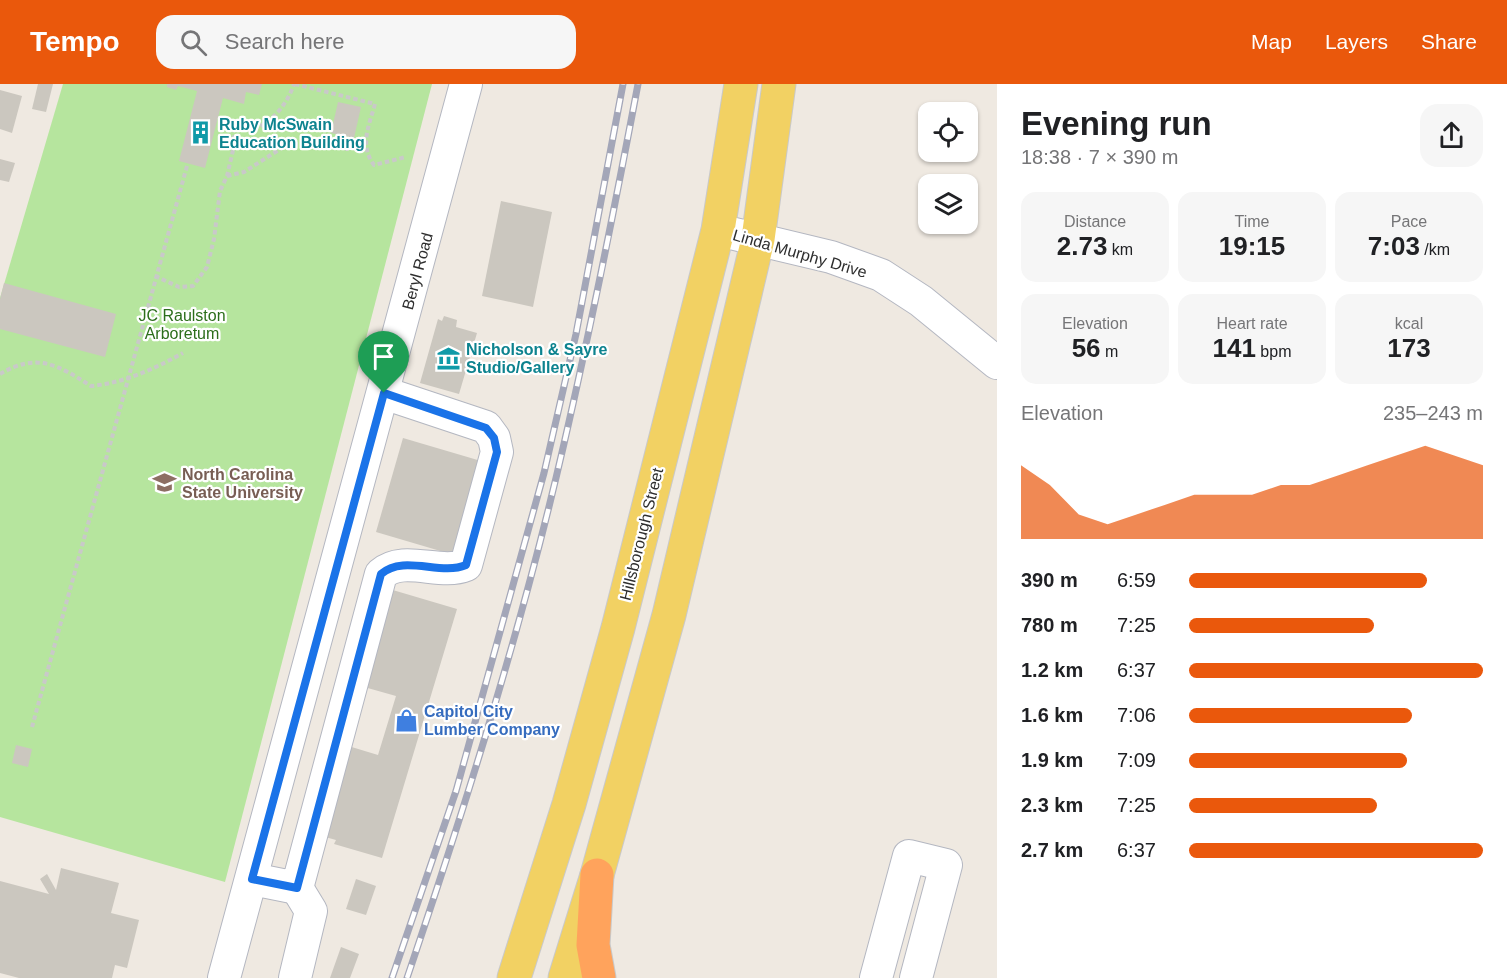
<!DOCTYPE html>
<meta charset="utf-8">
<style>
:root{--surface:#fff;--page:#f6f6f6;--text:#202124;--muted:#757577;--accent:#ea580c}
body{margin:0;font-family:Arial,sans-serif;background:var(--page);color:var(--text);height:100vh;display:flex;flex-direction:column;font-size:22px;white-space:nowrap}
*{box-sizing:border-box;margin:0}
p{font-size:20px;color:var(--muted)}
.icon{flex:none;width:33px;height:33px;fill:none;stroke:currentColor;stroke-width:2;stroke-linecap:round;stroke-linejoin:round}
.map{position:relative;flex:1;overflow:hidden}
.sheet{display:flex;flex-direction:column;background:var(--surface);width:510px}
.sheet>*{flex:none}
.fabs{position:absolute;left:918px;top:18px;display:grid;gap:12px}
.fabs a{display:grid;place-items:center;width:60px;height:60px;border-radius:12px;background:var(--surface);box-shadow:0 2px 4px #0004;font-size:30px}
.pin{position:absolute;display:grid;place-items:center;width:51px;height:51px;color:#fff;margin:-62px -26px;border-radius:50% 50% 50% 0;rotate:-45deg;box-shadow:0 0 6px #0007}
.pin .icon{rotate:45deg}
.round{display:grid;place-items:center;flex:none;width:63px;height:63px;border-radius:18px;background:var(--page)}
.overview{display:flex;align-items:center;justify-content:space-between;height:102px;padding:0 24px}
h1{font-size:33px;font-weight:700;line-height:45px}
.stats{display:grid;grid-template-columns:repeat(3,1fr);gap:9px;height:102px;padding:6px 24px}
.stats div{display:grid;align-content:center;border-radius:15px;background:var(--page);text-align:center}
.stats b{font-size:26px;font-weight:700}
.stats small{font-size:16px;font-weight:400}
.stats p{font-size:16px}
.chart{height:168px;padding:12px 24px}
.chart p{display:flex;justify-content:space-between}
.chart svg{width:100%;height:108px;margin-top:6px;fill:var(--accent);opacity:.7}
ul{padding:0 24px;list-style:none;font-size:20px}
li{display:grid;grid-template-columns:96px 72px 1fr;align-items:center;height:45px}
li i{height:15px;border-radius:8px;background:var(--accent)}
header{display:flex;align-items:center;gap:36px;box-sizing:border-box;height:84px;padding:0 30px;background:var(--accent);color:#fff}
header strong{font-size:28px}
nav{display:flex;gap:33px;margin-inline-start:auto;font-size:21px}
.search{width:420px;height:54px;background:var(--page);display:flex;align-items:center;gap:15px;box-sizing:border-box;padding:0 21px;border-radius:18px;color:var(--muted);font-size:22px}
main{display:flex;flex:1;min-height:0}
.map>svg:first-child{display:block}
.green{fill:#b6e59e}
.building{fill:#cbc7bf}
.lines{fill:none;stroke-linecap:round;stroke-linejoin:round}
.minor-casing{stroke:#b4b7c1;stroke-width:34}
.major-casing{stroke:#c9c9c9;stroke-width:35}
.highway-casing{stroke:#c9c9c9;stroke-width:35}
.path{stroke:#c9c9c9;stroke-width:4;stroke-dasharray:4.5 3;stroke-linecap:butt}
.minor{stroke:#fff;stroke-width:32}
.major{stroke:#f2d163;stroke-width:33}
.highway{stroke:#ffa35c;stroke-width:33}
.rail-casing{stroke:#a3a6b8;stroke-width:7}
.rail{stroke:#fff;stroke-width:4.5;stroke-dasharray:14;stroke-linecap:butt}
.route-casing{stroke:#fff;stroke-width:12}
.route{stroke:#1a73e8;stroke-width:8}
.labels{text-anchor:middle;stroke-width:4.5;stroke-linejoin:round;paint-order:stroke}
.culture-label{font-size:16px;font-weight:bold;fill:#0d838f;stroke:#fff;text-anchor:start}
.street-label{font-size:16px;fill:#2e2e2e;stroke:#fff}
.park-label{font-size:16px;fill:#2c6e1b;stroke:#fff}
.education-label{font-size:16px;font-weight:bold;fill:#785e54;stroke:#fff;text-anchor:start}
.shop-label{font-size:16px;font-weight:bold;fill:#366cbe;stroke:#fff;text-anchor:start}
</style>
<header>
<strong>Tempo</strong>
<div class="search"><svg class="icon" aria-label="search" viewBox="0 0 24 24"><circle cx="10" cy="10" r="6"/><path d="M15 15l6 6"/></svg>Search here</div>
<nav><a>Map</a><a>Layers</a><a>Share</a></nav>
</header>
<main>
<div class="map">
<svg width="997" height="894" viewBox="0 0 997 894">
<rect width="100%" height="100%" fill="#efe9e1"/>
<path class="green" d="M63,0H432L225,798L0,733V214Z"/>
<g class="building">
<path d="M38,0H53L46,28L32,25Z"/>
<path d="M167,0H262L259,11L246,8L244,20L223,14L205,84L179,77L197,7L178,2L176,6L167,3Z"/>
<path d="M0,6L22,12L12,49L0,45Z"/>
<path d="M338,18L361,23L354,54L331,49Z"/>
<path d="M0,75L15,79L9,98L0,96Z"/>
<path d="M501,117L552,128L533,223L482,212Z"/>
<path d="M4,199L116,230L105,273L0,245V215Z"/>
<path d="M444,232L457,236L456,243L477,249L459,310L420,299L438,235L442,237Z"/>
<path d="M403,354L481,377L454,471L376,448Z"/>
<path d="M386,504L457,525L382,774L334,760L336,756L318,751L345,661L378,671L396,612L357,601Z"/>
<path d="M16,661L32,665L28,683L12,679Z"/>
<path d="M61,784L119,799L111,829L139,836L127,884L115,881L112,894H19L0,889V797L49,810L40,795L47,790L56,806Z"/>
<path d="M356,795L376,802L366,831L346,825Z"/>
<path d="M341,863L359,870L350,894H330Z"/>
</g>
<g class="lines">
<defs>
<g id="minor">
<path d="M718,146L831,173L881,191L921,217L997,279"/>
<path d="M252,795L297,804L381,490C404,470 440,492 466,481L497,368L494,354L486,343L384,309"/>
<path d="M224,894L466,0"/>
<path d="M295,894L311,827L297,804"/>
<path d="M876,894L909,772L946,781L916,894"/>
</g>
<g id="major">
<path d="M514,894L569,720L618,544L718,146L741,0"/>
<path d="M565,894L597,791L669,531L758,155L779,0"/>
</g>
<path id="highway" d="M597,791L593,861L599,894"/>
</defs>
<use href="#minor" class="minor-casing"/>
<use href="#major" class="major-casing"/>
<use href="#highway" class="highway-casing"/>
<g class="path">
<path d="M295,0L375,20C369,42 359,61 374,81L406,73"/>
<path d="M227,92L244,88L288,60L332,61L347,65L365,55"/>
<path d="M155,192L179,203L193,202L207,183L214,155L220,107L227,92L234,62V45C240,45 248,46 253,45C273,39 288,18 294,0"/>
<path d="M0,290C37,268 58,281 91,302C124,299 154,285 183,269"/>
<path d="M32,643L187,82"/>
</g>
<use href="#minor" class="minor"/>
<use href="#major" class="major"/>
<use href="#highway" class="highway"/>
<defs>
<g id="rail">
<path d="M392,894L456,707L544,389L576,250L623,0"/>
<path d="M407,894C466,720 522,543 563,364C591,243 615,122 638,0"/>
</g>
</defs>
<use href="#rail" class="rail-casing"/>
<use href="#rail" class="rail"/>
</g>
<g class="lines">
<defs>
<path id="route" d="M384,309L486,344L494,354L497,368L466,481C440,492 404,470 381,490L297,804L252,795Z"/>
</defs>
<use href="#route" class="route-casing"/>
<use href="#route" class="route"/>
</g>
<defs>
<symbol id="building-bare" viewBox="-9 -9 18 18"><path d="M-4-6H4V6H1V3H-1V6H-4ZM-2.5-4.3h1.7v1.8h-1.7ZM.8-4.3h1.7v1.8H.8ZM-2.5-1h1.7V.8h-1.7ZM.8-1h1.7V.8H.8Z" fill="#0f9aa8" stroke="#fff" stroke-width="2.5" paint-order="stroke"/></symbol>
<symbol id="museum-bare" viewBox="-9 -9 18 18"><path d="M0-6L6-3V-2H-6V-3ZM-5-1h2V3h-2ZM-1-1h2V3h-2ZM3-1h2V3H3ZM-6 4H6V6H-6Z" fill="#0f9aa8" stroke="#fff" stroke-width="2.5" paint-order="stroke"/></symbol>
<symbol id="university-bare" viewBox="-9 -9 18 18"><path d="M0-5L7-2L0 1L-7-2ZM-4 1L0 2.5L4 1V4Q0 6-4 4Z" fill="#8d6e63" stroke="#fff" stroke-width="2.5" paint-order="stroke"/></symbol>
<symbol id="shop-bare" viewBox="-9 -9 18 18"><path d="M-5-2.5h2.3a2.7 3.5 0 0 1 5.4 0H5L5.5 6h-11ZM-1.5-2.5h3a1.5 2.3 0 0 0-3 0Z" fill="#3f7fe0" stroke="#fff" stroke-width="2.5" paint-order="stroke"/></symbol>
</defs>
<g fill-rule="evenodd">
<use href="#building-bare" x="184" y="32" width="33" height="33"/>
<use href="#museum-bare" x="432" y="258" width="33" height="33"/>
<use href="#university-bare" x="148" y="382" width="33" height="33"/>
<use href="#shop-bare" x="390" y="620" width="33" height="33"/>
</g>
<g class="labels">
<g class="culture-label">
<text x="219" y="46">Ruby McSwain<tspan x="219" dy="18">Education Building</tspan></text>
<text x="466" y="271">Nicholson &amp; Sayre<tspan x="466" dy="18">Studio/Gallery</tspan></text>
</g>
<g class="street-label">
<text transform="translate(800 169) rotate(16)" y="6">Linda Murphy Drive</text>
<text transform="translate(417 187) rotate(-75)" y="6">Beryl Road</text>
<text transform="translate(641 450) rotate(-76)" y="6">Hillsborough Street</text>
</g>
<g class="park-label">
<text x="182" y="237">JC Raulston<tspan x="182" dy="18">Arboretum</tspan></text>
</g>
<g class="education-label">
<text x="182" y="396">North Carolina<tspan x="182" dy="18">State University</tspan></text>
</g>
<g class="shop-label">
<text x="424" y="633">Capitol City<tspan x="424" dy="18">Lumber Company</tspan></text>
</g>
</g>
</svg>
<div class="fabs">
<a><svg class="icon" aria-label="locate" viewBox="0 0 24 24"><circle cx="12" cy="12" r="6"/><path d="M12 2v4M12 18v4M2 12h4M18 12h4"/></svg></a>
<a><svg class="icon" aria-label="layers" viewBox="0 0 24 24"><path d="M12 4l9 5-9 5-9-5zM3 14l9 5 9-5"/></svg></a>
</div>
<div class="pin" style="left:384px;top:309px;background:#1e9e55"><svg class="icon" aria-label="arrive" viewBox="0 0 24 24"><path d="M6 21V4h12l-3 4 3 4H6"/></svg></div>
</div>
<section class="sheet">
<div class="overview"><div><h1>Evening run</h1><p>18:38 · 7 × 390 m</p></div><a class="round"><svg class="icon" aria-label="share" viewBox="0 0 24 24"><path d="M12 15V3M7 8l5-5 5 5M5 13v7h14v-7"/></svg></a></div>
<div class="stats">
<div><p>Distance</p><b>2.73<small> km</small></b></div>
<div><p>Time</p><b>19:15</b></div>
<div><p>Pace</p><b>7:03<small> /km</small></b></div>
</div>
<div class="stats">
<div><p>Elevation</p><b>56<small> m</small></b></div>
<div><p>Heart rate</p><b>141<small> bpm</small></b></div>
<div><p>kcal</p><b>173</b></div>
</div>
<div class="chart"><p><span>Elevation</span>235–243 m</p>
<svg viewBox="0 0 160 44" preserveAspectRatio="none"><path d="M0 44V14L10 22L20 34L30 38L40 34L50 30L60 26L70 26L80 26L90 22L100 22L110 18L120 14L130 10L140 6L150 10L160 14V44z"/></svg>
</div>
<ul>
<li><b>390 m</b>6:59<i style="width:81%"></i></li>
<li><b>780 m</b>7:25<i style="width:63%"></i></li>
<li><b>1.2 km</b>6:37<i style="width:100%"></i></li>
<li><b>1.6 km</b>7:06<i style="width:76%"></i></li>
<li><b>1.9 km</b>7:09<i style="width:74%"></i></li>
<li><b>2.3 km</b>7:25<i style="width:64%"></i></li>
<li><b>2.7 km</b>6:37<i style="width:100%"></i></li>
</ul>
</section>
</main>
